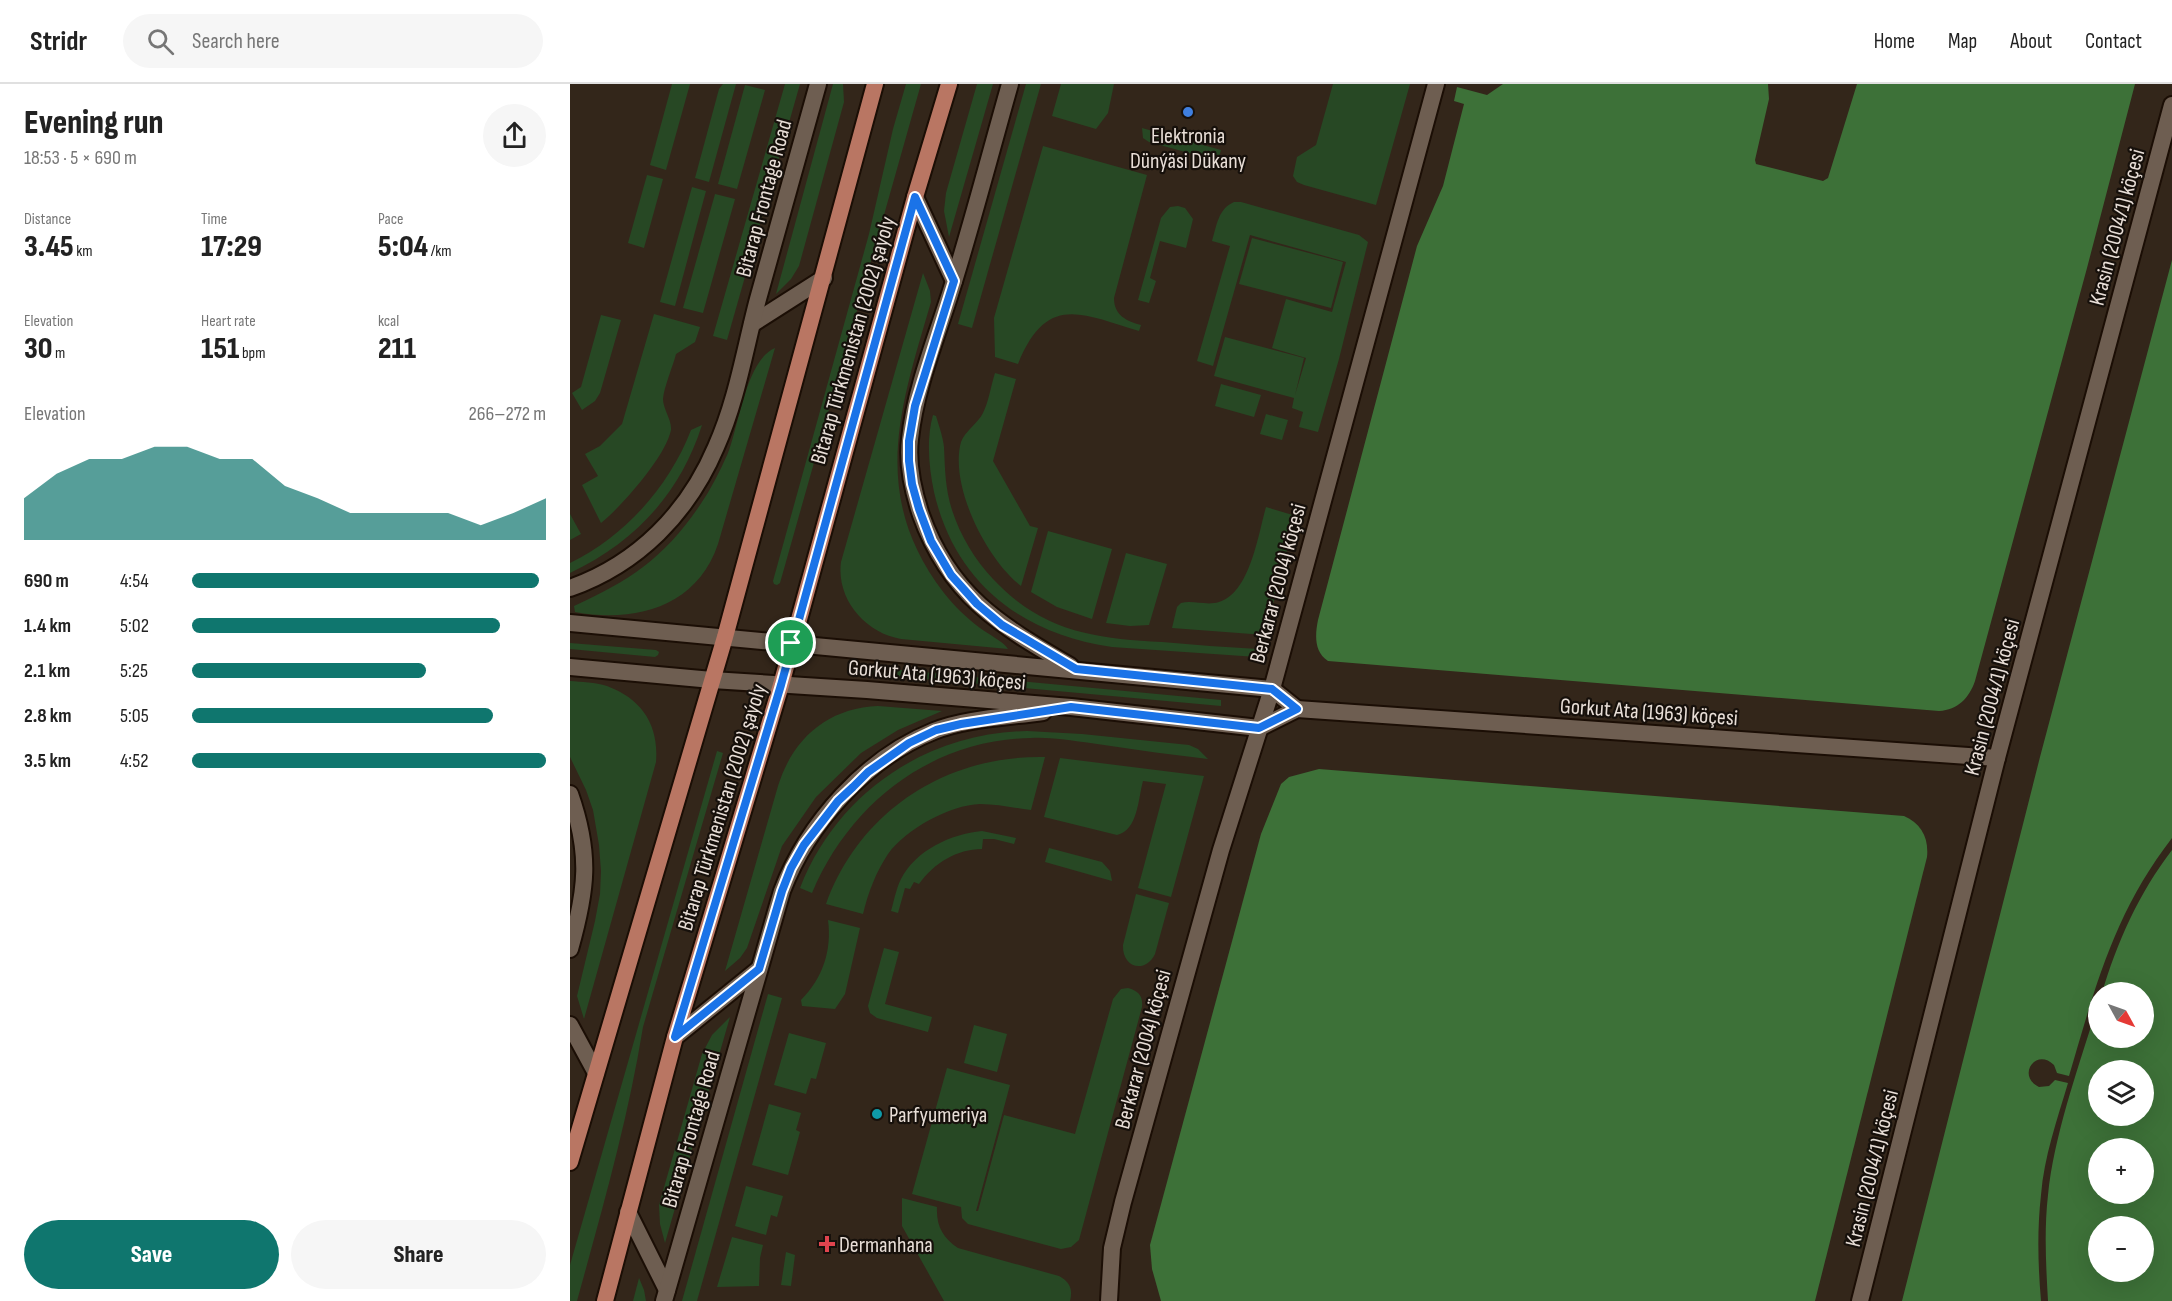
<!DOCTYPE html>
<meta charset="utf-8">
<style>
:root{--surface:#fff;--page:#f6f6f6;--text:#222;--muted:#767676;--line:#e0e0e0;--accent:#0f766e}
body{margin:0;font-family:"Sofia Sans Condensed",sans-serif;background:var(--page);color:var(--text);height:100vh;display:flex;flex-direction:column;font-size:22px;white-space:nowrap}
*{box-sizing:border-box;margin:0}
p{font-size:20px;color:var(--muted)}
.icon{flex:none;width:33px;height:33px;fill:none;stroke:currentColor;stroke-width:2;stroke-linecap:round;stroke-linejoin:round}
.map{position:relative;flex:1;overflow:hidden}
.drawer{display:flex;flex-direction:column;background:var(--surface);width:570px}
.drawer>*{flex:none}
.needle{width:39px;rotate:130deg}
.fabs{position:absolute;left:1518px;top:898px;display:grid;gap:12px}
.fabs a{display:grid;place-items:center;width:66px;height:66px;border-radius:50%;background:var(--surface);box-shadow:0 6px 24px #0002;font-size:30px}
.pin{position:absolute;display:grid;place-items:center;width:51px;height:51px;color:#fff;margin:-26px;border:3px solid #fff;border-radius:50%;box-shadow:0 2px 6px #0007}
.round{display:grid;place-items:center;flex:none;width:63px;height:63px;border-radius:32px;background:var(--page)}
.headline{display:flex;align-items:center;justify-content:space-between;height:102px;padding:0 24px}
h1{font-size:33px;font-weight:800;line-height:45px}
.metrics{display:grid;grid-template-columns:repeat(3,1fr);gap:9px;height:102px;padding:6px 24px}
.metrics div{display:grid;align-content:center}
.metrics b{font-size:30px;font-weight:800}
.metrics small{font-size:16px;font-weight:400}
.metrics p{font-size:16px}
.chart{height:168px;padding:12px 24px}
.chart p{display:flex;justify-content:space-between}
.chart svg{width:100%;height:108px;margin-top:6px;fill:var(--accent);opacity:.7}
.action{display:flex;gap:12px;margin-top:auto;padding:12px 24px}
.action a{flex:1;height:69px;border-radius:36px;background:var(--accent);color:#fff;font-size:24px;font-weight:800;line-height:69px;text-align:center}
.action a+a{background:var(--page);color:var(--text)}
ul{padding:0 24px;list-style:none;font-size:20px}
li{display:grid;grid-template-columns:96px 72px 1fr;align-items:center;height:45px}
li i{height:15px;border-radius:8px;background:var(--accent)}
header{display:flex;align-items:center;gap:36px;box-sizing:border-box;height:84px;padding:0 30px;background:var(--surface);border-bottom:2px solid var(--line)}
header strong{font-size:28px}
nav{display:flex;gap:33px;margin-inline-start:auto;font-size:21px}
.search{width:420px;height:54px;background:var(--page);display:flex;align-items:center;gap:15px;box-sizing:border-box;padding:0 21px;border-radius:33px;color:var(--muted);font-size:22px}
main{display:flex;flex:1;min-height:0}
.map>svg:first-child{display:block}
.green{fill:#274824}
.forest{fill:#3d7138;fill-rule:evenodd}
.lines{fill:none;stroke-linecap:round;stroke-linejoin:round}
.minor-casing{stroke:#1b0e05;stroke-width:20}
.tertiary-casing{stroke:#1b0e05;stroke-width:20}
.primary-casing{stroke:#1b0e05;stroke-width:20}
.minor{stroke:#6e5e51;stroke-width:16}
.tertiary{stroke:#6e5e51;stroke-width:16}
.primary{stroke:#b97663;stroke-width:16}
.route-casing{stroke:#fff;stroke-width:12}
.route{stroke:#1a73e8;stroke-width:8}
.shop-dot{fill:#3f7fe0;stroke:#16100b;stroke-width:2}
.culture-dot{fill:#0f9aa8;stroke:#16100b;stroke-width:2}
.health-dot{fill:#e0444e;stroke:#16100b;stroke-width:2}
.labels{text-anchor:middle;stroke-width:4.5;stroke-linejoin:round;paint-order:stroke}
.poi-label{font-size:22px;fill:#e8ded7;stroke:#16100b;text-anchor:start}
.street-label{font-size:22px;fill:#e8ded7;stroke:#16100b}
</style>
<header>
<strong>Stridr</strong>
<div class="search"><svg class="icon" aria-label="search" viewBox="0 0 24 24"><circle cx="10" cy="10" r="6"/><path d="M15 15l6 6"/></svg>Search here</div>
<nav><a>Home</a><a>Map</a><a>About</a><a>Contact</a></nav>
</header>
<main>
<section class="drawer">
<div class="headline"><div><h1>Evening run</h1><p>18:53 · 5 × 690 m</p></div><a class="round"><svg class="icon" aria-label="share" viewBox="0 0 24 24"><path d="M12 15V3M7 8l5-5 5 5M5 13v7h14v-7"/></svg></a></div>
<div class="metrics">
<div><p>Distance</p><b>3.45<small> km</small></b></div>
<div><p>Time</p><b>17:29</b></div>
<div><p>Pace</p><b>5:04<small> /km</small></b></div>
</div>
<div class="metrics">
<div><p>Elevation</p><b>30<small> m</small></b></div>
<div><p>Heart rate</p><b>151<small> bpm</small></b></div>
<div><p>kcal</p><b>211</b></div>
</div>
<div class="chart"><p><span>Elevation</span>266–272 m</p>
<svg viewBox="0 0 160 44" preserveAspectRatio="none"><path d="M0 44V27L10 17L20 11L30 11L40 6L50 6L60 11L70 11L80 22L90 27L100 33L110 33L120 33L130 33L140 38L150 33L160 27V44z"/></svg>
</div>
<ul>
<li><b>690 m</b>4:54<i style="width:98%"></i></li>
<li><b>1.4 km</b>5:02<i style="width:87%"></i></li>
<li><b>2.1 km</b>5:25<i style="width:66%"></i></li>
<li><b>2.8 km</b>5:05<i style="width:85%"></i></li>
<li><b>3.5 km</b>4:52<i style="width:100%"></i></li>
</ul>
<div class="action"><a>Save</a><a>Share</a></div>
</section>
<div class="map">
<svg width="1602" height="1217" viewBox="0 0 1602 1217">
<rect width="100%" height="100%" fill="#33261a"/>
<g class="green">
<path d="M102,0H120L96,86L80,81Z"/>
<path d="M153,0H166L139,98L125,94L149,5Z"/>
<path d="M215,0H230L157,256L143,252Z"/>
<path d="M263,0H273L274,18L229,182L221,195L206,210Z"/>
<path d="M336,0H351L210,499L207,501L204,500L203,497L299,150L323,45Z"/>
<path d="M407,0H423L379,153L374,127L376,109Z"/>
<path d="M456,0H471L402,244L388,240Z"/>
<path d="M491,0H544L538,29L526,45L482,32Z"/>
<path d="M763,0H840L806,121L734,101L727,98L723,92L727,73L746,61Z"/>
<path d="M175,1L195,6L167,105L148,100Z"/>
<path d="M572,44L651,66L648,77L579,58L573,54Z"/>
<path d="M473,62L577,91L544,214C544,231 556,237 571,241L569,247C511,230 477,209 448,280L425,273L424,234Z"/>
<path d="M77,91L93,95L74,164L58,159Z"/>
<path d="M122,103L136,107L105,222L90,218Z"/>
<path d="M145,110L165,115L133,229L113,224Z"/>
<path d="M664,118H671L789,151L798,158L769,275L748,348L729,343L733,328L722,324L724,314L644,292L655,253L734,274L725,311L736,274L702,264L716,215L762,228L776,178L680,151L643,282L627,277L660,162L642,157C647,141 648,125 664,118Z"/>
<path d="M608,122L615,124L623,135L616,164L590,157L580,194L586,197L579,219L568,216L591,134L600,123Z"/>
<path d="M682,154L773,178L761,224L669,200Z"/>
<path d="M353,189L360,207L361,218C330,324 299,411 374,509C384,522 397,534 410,544C419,551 433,557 438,565L331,555C295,549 266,515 271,478Z"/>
<path d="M84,230L130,243L125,258L106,270C103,282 94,303 93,315C93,325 102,336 101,346C96,372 52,422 31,439L12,401L28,392L15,370L30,362L52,340Z"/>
<path d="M31,231L51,236L30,309L25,317L12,326L2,309L11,303Z"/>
<path d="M205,264L148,460C127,523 65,539 5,528L4,522C61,496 94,474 130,421C141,405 150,387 158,369C169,341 176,276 205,264Z"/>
<path d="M425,289L446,295L423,377L460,442L468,444L451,502C417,476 379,402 391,358C395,347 408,339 413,329C419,317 421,301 425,289Z"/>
<path d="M651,300L691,311L684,333L645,322Z"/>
<path d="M696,330L718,336L712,356L690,350Z"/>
<path d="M363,331L366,332C369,342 373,353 374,363C375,385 375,404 382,426C390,451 405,476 423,495C473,548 524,554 592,558C624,561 656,563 688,565L687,573L542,563C452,550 385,499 364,408C359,384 356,355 363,331Z"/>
<path d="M132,341C110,410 65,458 0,489V479C55,452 99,403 121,346Z"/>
<path d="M696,423L726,432L695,551L602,544L607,523L611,519C623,516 637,522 649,518C680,509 688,451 696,423Z"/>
<path d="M0,430L11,450L0,456Z"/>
<path d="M478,447L542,465L522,535L487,523L461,508Z"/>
<path d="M556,469L597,480L579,541L560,542L536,539Z"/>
<path d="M0,559L86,566L89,568L88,571L85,573L0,565Z"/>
<path d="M278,581L651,616V622L278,588Z"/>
<path d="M0,597C12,598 25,598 37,602C72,615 89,641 86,678L14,935L7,912L25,837L30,810L31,787L29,761L23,726L16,706L0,673Z"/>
<path d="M308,622L372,627L328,646L291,669L246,713L212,762L177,864L170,874L155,887L208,702C223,654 258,624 308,622Z"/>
<path d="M457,647L512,650L619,661L628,665L638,675C603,671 568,666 534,661C509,658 485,653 461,654C361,656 280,719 242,809L230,804C267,709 356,649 457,647Z"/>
<path d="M147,667L153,669L73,943C58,1036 32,1126 7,1217H0V1181Z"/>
<path d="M475,673L461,726C444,724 427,720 410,720C380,721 336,745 318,770C306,788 298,809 293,830L256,820C290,726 377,671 475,673Z"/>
<path d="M490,674L634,692L601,813L568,804L596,700L573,697C568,715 568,746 547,751L474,733Z"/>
<path d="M412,747L446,754L444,760L424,755H413L412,765C387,765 364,779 349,800L344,798L340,805L335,804L328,829L321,827C324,817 326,805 331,795C346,766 381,750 412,747Z"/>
<path d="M479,764L532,778L540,787L542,797L475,778Z"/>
<path d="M566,810L599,819L585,870C575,890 552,884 553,861Z"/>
<path d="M258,836L290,844L275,910L265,925L232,922L231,916C253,894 262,866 258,836Z"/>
<path d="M314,864L329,868L315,920L362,933L358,948L307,934L300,929L298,922Z"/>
<path d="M558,904C569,907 573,912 572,923L509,1156L501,1163L491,1165L398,1140L392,1134L391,1123L342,1110L377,984L440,1001L406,1127H408L434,1031L505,1050L543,915L551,905Z"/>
<path d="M198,910L212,914L127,1217H112Z"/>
<path d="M160,933L95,1159L90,1140L89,1121L132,970L142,951Z"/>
<path d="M404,941L437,950L427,988L394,979Z"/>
<path d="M219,949L256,959L246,995L241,994L236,1010L204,1001Z"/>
<path d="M199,1020L231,1029L226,1046L230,1048L218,1091L182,1081Z"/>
<path d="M176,1102L213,1112L207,1133L201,1131L196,1151L165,1142Z"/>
<path d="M332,1114L367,1123C366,1142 373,1154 388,1164L489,1192C500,1198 503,1205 500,1217H374L332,1142Z"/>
<path d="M162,1153L193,1161L190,1174L189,1202L147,1203Z"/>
<path d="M216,1168L225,1171L221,1202L211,1201Z"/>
<path d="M69,1194L74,1206L76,1217H63Z"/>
</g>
<g class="forest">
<path d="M933,0H1198L1199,15L1185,76L1186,80L1253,97L1258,94L1287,0H1565L1517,184L1405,597C1399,614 1388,626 1369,627L758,577C744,568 745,551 748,536L847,162L873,102L894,20L884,17L887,3L917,11Z"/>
<path d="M1602,176V754C1544,829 1525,904 1499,992L1487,989L1484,981C1466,963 1446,992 1469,1003L1479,1002L1485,996L1498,999C1487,1036 1474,1073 1471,1111C1467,1146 1468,1182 1471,1217H1332L1470,673Z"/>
<path d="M749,685L1334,732C1351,739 1359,754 1357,773L1245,1217H591L582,1185L580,1161L691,750L711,700L719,693Z"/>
<path d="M1602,766V1217H1478C1476,1182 1474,1146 1478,1111C1484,1050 1510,979 1528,920V954H1574V909H1532C1547,858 1569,809 1602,766ZM1528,987H1574V1032H1528ZM1528,1065H1574V1110H1528ZM1528,1143H1574V1188H1528Z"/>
</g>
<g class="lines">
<defs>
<g id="minor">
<path d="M440,0C420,70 402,141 380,210C365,257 345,306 340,355C337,380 343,407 351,431C380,512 430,541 500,582"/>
<path d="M345,113L384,197"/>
<path d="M182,240L254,194"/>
<path d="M0,504C68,480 118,429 146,363C167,316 175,264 188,215C208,143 228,72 248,0"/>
<path d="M0,539L702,605L727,625"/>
<path d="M0,583L142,596L297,606L501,623L689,644L727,625L1427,674"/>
<path d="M0,710C21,770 17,805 0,865"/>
<path d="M0,941L26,989"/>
<path d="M105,953L189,885"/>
<path d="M58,1128L97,1206"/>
<path d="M94,1217L212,807C238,739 296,674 364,647C396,634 439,633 473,628"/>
<path d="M1290,1217L1427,674L1602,21"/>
</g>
<path id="tertiary" d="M539,1217L542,1164L553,1118L651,766L702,605L866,0"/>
<g id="primary">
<path d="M0,1078L155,553L305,0"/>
<path d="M35,1217L105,953L211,601L345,113L379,0"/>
</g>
</defs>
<use href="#minor" class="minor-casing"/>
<use href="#tertiary" class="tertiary-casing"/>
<use href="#primary" class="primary-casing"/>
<use href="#minor" class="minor"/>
<use href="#tertiary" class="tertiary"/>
<use href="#primary" class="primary"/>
</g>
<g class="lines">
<defs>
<path id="route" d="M345,113L384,197L345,322L339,357V377L342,400L349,425L361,457L381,491L407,520L432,541L506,585L702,605L727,625L689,644L501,623L391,640L366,646L339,659L298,688L283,703L268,717L234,761L221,784L212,807L189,885L105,953L211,601Z"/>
</defs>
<use href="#route" class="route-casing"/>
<use href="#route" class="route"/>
</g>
<circle class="shop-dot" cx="618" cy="28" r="6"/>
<circle class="culture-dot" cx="307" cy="1030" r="6"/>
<path class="health-dot" d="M254 1151h6v6h6v6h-6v6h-6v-6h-6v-6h6z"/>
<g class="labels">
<g class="poi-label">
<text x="618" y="59" text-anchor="middle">Elektronia<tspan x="618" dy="25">Dünýäsi Dükany</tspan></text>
<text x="319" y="1038">Parfyumeriya</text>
<text x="269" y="1168">Dermanhana</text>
</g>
<g class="street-label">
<text transform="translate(193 114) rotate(-75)" y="8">Bitarap Frontage Road</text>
<text transform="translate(1546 143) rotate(-75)" y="8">Krasin (2004/1) köçesi</text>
<text transform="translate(282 256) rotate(-74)" y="8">Bitarap Türkmenistan (2002) şaýoly</text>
<text transform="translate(707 499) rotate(-75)" y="8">Berkarar (2004) köçesi</text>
<text transform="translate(367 590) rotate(5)" y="8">Gorkut Ata (1963) köçesi</text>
<text transform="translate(1421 613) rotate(-75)" y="8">Krasin (2004/1) köçesi</text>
<text transform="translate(1079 627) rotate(4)" y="8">Gorkut Ata (1963) köçesi</text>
<text transform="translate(151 723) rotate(-73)" y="8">Bitarap Türkmenistan (2002) şaýoly</text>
<text transform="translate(572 965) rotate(-75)" y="8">Berkarar (2004) köçesi</text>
<text transform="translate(120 1045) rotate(-74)" y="8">Bitarap Frontage Road</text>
<text transform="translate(1301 1084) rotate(-76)" y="8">Krasin (2004/1) köçesi</text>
</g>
</g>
</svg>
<div class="fabs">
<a><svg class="needle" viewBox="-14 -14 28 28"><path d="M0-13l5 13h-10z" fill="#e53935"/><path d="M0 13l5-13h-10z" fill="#767676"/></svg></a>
<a><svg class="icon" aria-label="layers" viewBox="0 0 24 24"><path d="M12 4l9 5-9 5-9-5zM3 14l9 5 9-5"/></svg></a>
<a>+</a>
<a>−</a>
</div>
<div class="pin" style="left:221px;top:559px;background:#1e9e55"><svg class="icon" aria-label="arrive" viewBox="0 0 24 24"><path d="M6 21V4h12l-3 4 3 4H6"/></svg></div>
</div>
</main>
